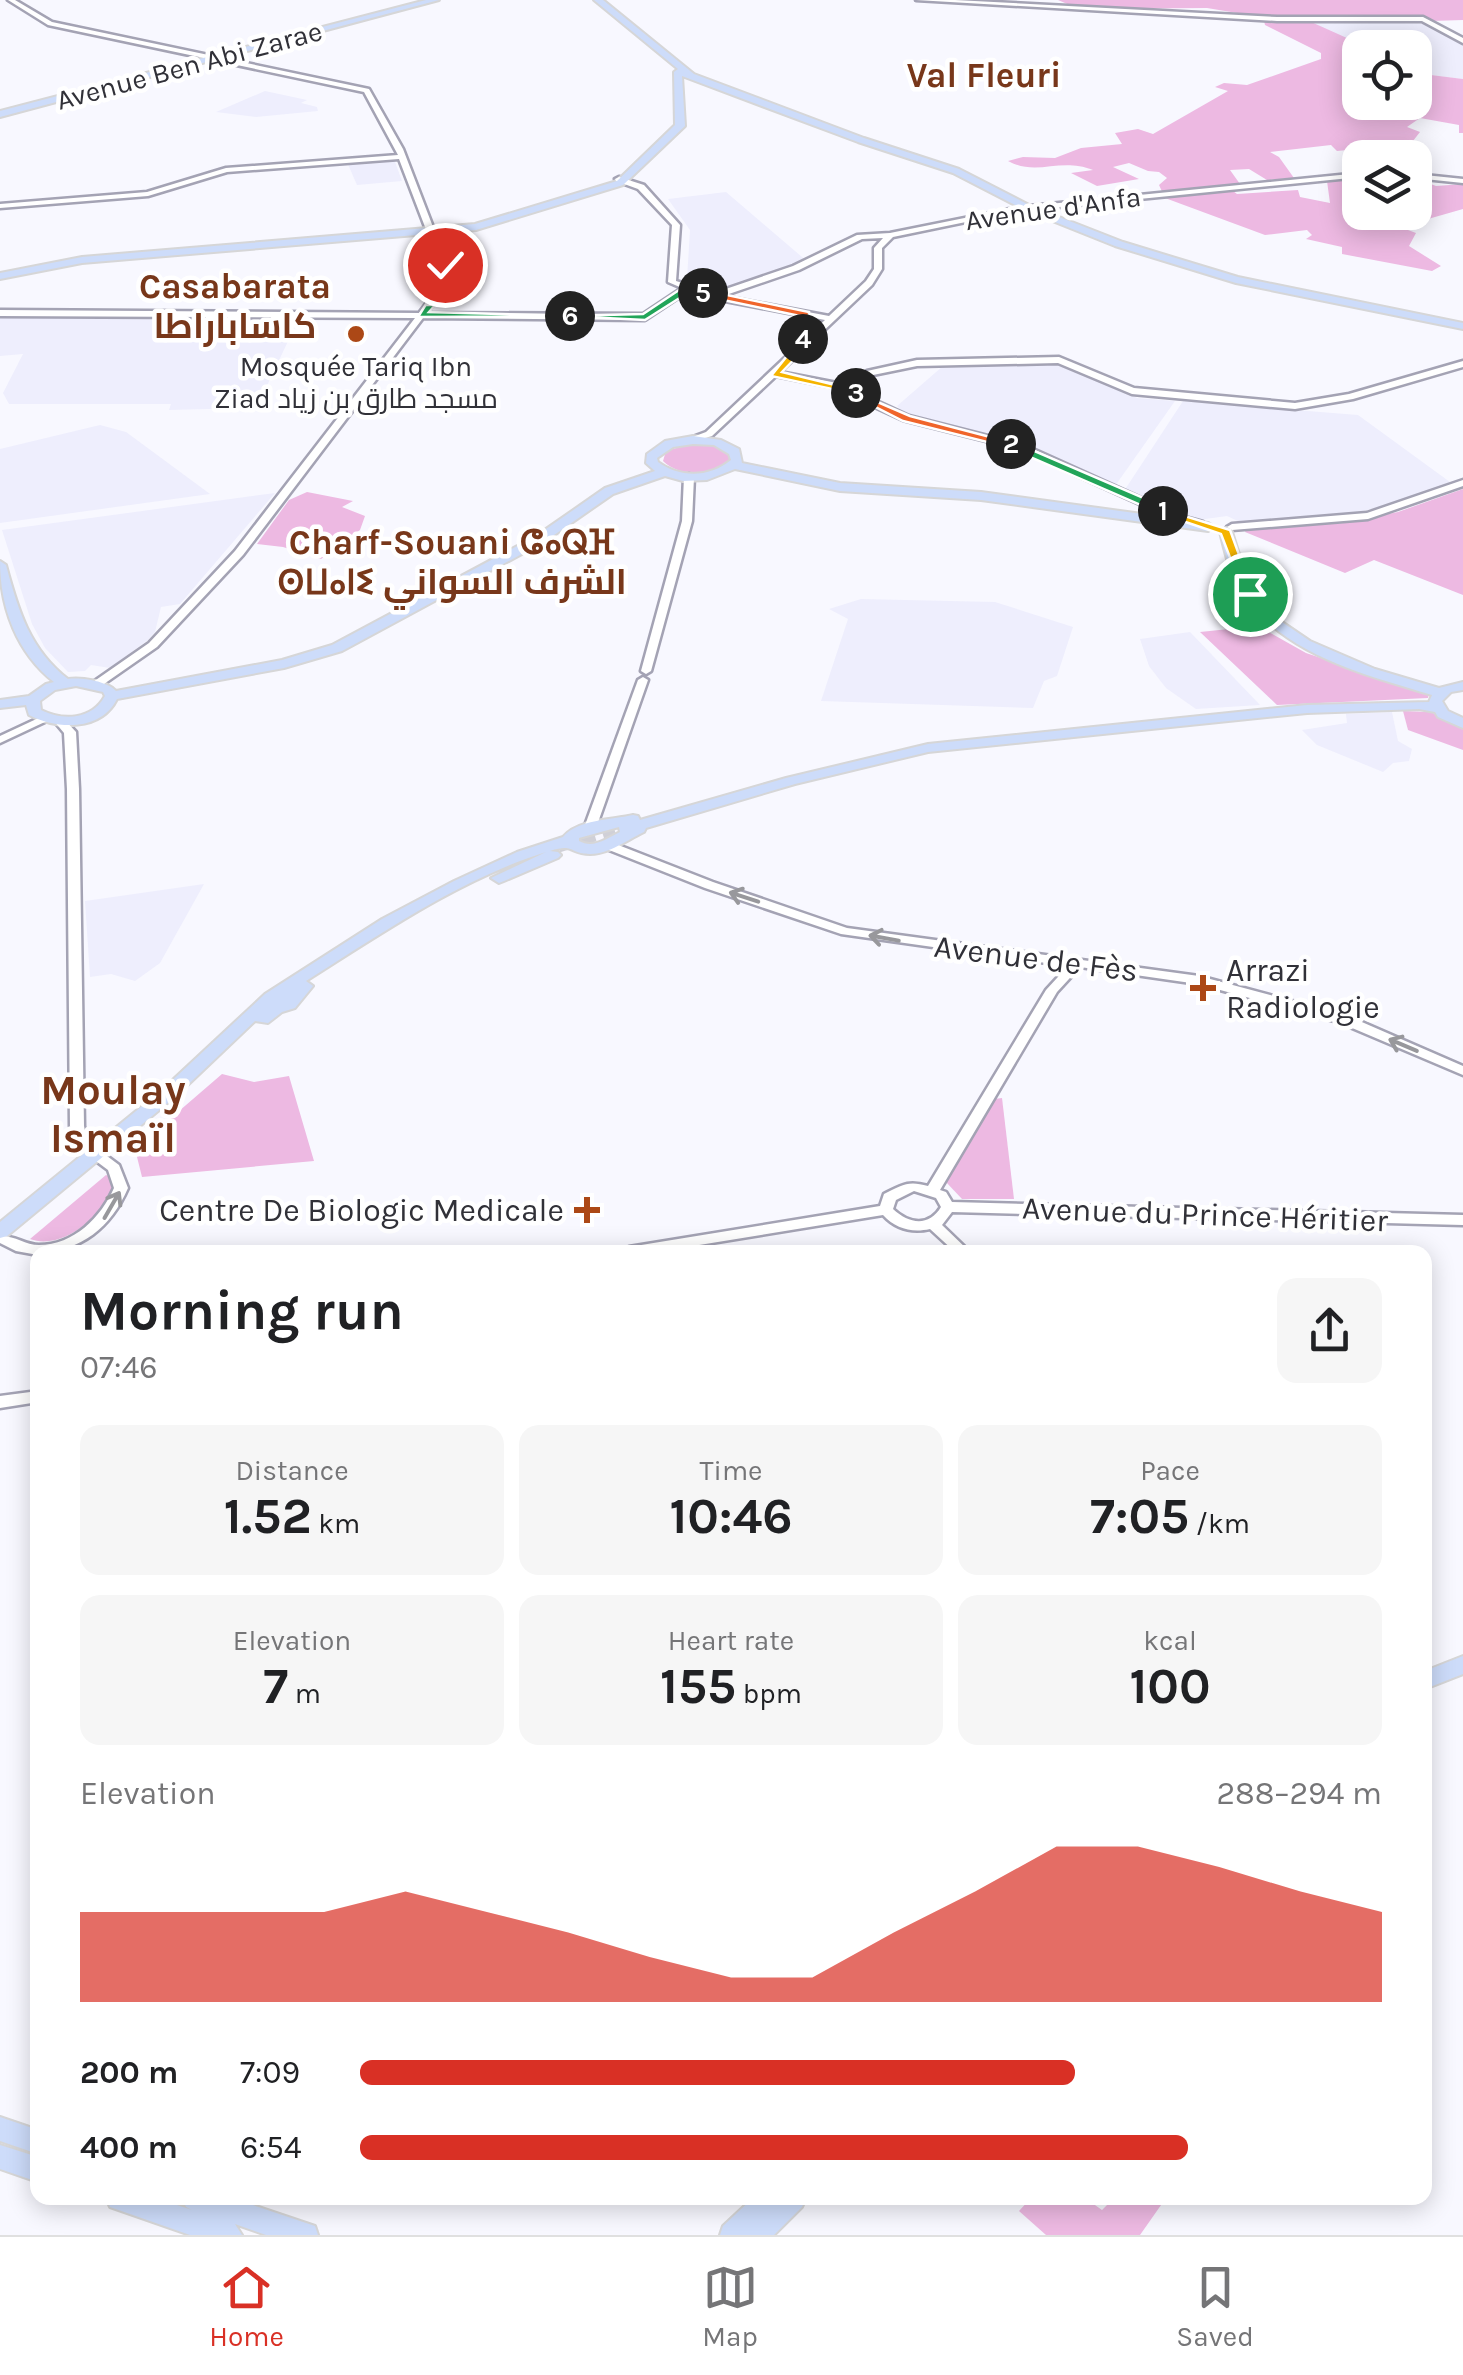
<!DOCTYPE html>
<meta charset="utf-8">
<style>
:root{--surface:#fff;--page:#f6f6f6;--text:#202124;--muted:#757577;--line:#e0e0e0;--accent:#d93025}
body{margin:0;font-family:Karla,Cairo,"Noto Sans Tifinagh",sans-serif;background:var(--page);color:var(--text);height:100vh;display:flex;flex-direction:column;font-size:38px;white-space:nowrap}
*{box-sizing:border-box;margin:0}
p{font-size:32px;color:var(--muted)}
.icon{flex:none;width:55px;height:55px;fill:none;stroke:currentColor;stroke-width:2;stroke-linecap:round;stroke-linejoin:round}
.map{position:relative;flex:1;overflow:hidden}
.details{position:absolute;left:30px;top:1245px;width:1402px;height:960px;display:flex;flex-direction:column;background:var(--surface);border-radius:20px;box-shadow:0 5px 25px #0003}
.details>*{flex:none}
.fabs{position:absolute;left:1342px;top:30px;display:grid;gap:20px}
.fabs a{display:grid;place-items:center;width:90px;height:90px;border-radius:20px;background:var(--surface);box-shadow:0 5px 25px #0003;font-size:50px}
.pin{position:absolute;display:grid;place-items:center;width:85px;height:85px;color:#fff;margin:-42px;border:5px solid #fff;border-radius:50%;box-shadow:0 2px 10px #0007}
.km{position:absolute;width:50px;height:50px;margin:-25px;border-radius:50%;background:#222;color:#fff;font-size:28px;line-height:50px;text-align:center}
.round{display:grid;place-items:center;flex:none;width:105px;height:105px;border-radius:20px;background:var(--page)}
.overview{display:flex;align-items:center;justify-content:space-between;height:170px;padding:0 50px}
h1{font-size:55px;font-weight:700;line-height:75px}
.stats{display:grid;grid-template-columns:repeat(3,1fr);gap:15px;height:170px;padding:10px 50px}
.stats div{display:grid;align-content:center;border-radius:20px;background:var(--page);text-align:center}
.stats b{font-size:50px;font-weight:700}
.stats small{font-size:28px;font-weight:400}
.stats p{font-size:28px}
.chart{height:280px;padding:20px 50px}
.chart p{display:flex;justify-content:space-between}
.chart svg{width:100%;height:180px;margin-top:10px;fill:var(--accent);opacity:.7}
ul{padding:0 50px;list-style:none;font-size:32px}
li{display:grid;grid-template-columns:160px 120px 1fr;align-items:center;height:75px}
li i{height:25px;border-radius:12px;background:var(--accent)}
.tabs{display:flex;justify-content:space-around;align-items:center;height:140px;border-top:2px solid var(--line);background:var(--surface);font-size:28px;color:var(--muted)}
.tabs a{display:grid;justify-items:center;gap:5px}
.tabs .selected{color:var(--accent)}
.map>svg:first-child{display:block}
.built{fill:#eeeefd}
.green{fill:#edb9e2}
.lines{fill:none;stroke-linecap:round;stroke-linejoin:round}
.major-tunnel{stroke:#d0d0d7;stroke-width:15;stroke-dasharray:15 8;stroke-linecap:butt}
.minor-casing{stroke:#a4a3b4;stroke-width:5}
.major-casing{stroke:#d6d6d7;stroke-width:4}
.minor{fill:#fff;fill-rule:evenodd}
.major{fill:#cddcfa;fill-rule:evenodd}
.oneway{stroke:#98989c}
.split-1{fill:#f5b400;stroke:#fff;stroke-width:2.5}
.split-2{fill:#22a559;stroke:#fff;stroke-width:2.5}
.split-3{fill:#f0652b;stroke:#fff;stroke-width:2.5}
.split-4{fill:#f5b400;stroke:#fff;stroke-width:2.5}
.split-5{fill:#f0652b;stroke:#fff;stroke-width:2.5}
.split-6{fill:#22a559;stroke:#fff;stroke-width:2.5}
.split-7{fill:#22a559;stroke:#fff;stroke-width:2.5}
.split-8{fill:#f5b400;stroke:#fff;stroke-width:2.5}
.poi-dot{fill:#ac4816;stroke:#fff;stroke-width:4}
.labels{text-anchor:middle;stroke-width:9;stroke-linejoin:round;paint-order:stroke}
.far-street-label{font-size:28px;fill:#313138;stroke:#fff}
.far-poi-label{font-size:28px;fill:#313138;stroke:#fff}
.street-label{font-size:32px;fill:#313138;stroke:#fff}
.poi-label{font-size:32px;fill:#313138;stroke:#fff;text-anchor:start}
.far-district-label{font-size:35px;font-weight:bold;fill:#78371a;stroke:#fff}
.district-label{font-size:42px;font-weight:bold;fill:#78371a;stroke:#fff}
</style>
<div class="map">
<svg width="1463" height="2235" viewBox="0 0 1463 2235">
<rect width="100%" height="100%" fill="#f8f8ff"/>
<g class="built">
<path d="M1364,19L1418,21L1463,45V79L1415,73V48L1362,47L1309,21Z"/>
<path d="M265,91L307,100L301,103L317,107L318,111L256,117L216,112Z"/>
<path d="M394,159L402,181L357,185L347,162Z"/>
<path d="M726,192L802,257L806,261L717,291L687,279L690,230L668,199Z"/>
<path d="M0,317L299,318L264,392L247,408L169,410L171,404H9L3,393L23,354L0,356Z"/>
<path d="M1058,362L1137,398L1175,401L1115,486L1031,448L904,413L897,406L943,366Z"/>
<path d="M1183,401L1358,415L1450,482L1408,500L1347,515L1242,523L1227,516L1198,520L1174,514L1124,491Z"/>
<path d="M100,425L126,432L210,494L0,523V449Z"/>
<path d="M275,493L180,604L161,607L155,632L148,640L110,668L91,665L85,671L68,672L45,648L32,624L2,530Z"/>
<path d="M861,599L995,602L1073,627L1057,676L1044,681L1033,708L821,701L848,619L829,609Z"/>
<path d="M1190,632L1260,705L1196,709L1166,688L1149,666L1140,639Z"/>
<path d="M1392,712L1398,741L1412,749L1409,761L1393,763L1383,772L1317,745L1302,730L1347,723L1346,714Z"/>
<path d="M204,884L160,963L135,981L111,974L90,977L85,901Z"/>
</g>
<g class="green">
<path d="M1058,0H1463V20L1431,21L1415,15L1255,16L1207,8L1079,9Z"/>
<path d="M1264,21H1309L1358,43L1362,47L1360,102H1415V73L1463,79V133H1459V125L1420,118L1407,127L1420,132L1409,146L1401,147L1396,154L1358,149L1337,151L1331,145L1270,152L1279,157L1294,178L1267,180L1249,169L1230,170L1240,184L1225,185L1237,194L1298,190L1300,197L1330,203L1327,181L1360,177V212H1415V178L1436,186L1463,184V209L1400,227L1416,233L1409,246L1441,266L1432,271L1342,254V247L1306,239L1312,235L1307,230L1265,235L1165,198L1159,185L1167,178L1159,172L1148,171L1129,163L1113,167L1139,179L1097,186L1071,173L1093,170C1059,157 1037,177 1008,161L1023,157L1055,158L1081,148L1122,144L1115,133L1138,129L1153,134L1228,91L1215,87L1224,83L1247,85L1321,59V53L1265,25Z"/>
<path d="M694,443L724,448L732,457L731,462C711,476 681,478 663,461L666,451Z"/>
<path d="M1463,489V595L1374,560L1345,573L1245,532L1247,528L1344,523L1398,512Z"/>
<path d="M307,492L353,501L342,507L365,516L360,530L321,559L283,547L257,544L289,500Z"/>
<path d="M1258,626L1306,653L1429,694L1428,698L1277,705L1200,632Z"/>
<path d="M1403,711L1431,712L1463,728V750L1408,730Z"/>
<path d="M222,1074L254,1082L289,1076L314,1161L142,1177L135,1149Z"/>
<path d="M1002,1098L1014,1199H962L946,1182L994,1099Z"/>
<path d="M106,1175L111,1177L114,1189C102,1216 62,1251 30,1239Z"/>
<path d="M1031,2198H1085L1102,2210L1114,2198H1166L1140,2235H1046L1019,2211Z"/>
</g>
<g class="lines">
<path class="major-tunnel" d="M558,845L614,828"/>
<defs>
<g id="minor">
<path d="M8,0H15L52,22L369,89L403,149L453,279L427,313L643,314L682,288L668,282L672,225L638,189L616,181L615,179L619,177L644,185L680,225L676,281L714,293L793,266L857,235L890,233L1019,207L1360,173V177L1019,211L893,237L882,248V269L872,285L780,372L837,383L850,389L867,371L917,360L1059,357L1134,388L1295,403L1349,394L1463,361V367L1353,399L1295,409L1132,394L1058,363L917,366L873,375L857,392L909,416L1024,445L1181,516L1203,522V526L1200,527L1175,520L1018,449L903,420L831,387L776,376L712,436L690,442V438L706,432L825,320L725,301L690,290L645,320L423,318L243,555L157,647L101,686H93V682L149,643L235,551L415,318L0,316V310L419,313L445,279L399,159L227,172L148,196L0,208V204L147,192L226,168L398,155L364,92L48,25ZM883,238L874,248V269L866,281L829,316L723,296L799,270L862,239Z"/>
<path d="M916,0H955L1277,17H1423L1463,38V43L1422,21H1277Z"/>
<path d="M1415,174L1463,179V183L1415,178Z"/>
<path d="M689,474L694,477L692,521L651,671L646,674L641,671L682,521L684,477Z"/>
<path d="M1463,480V486L1368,519L1232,530L1227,527L1232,524L1367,513Z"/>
<path d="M643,677L648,680L596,828L594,831H586L584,828L638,680Z"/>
<path d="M45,715L51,718L49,720L0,743V736Z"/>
<path d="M60,718L64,719L76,732L79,789L84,1126L87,1141L119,1165L128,1188C111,1227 81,1252 38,1252V1255L16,1251L0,1243V1236C14,1235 25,1245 39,1245C74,1245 101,1217 114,1188L108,1170L76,1146L70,1126L67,789L64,733L54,721Z"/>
<path d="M608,841L713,882L847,928L1199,976L1348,1016L1463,1066V1075L1338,1022L1198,984L1080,967L1057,992L940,1190L946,1192L952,1202L1463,1215V1225L952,1212L942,1225L970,1252H955L930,1229C912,1233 896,1229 883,1215L656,1252H622L624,1249L629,1247L880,1206L884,1194C902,1185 908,1180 928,1186L1046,990L1068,966L841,934L705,888L604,848L602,845ZM914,1191L936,1198L941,1207C929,1227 909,1224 893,1209L896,1200Z"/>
<path d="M38,1391V1402L0,1408V1396Z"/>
</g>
<g id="major">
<path d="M426,0H439L0,117V111Z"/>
<path d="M594,0H603L694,74L864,138L959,169L1031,206L1123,242L1238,277L1463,323V329L1236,283L1115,246L1025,210L953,173L858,142L682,76L685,126L623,185L476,230L82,263L0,279V273L82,257L475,224L617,181L675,125L674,72L678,69Z"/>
<path d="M693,436L721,440L739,449L742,463L840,483L981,492L1208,523L1214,527L1208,531L981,500L840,491L735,469L707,480L683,481L665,476L613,494L544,542L342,651L284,668L117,699C101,731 58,730 29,715L26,705L0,708V700L29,696L46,684L54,682C17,653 0,608 0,561L6,565C18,610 30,650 68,679C81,677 107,681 116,691L282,660L332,645L536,536L605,488L655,471L646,463L647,454L665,441ZM693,444L714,445L729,454L731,460C709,478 680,478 658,462L657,458L673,447ZM76,686L103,692L105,696C92,720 63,721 41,710L40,701L55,690Z"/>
<path d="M1226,528L1232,532L1244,570L1260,599L1282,622L1310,641L1375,669L1439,688L1463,682V690L1451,692L1442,701L1448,711L1463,718V728L1438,717L1435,712L1419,709L1307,713L928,752L795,784L646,828L644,832C627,840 609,854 590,854C569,854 575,843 550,851L558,852L561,855L558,858L504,881L499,883L491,878L546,852C460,879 382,933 306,981L313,986L295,1008L282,1012L268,1023L255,1021L175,1097L7,1236L0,1238V1222L163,1089L265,994L382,919L454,881L517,852L563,837C578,819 611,820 633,815L638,816L640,820L786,778L928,744L1307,705L1429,702L1432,695C1357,672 1263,650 1230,569C1226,557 1223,544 1220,532ZM619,827L620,832C606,839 593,849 579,841V838Z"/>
<path d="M1463,1656V1674L1425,1689V1671Z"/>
<path d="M0,2117L38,2130V2154L0,2141Z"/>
<path d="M0,2145L38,2157V2182L0,2169Z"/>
<path d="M106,2198H156L192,2210L186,2207L182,2198H232L315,2226L318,2235H266L235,2224L242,2235H190L110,2207Z"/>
<path d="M753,2198H806L802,2207L774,2235H720L723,2226Z"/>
</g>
</defs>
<use href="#minor" class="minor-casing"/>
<use href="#major" class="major-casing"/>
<use href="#minor" class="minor"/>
<use href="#major" class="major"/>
</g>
<defs><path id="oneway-shaft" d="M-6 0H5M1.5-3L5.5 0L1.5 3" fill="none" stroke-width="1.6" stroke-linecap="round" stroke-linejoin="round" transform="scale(2.5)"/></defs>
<g class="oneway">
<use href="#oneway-shaft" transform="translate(744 897) rotate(-162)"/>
<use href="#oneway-shaft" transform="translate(884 938) rotate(-170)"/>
<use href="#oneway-shaft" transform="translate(1403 1045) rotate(-157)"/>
<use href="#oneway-shaft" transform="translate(112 1205) rotate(-60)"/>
</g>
<path class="split-1" d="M1159,508L1230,530L1254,596L1244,594L1221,534L1159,513Z"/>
<path class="split-2" d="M1011,441L1167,508L1168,511L1159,513L1007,447Z"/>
<path class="split-3" d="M852,391L910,416L1017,444L1011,448L903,421L852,395Z"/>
<path class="split-4" d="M803,336L811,342L782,372L860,391V395L771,376Z"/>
<path class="split-5" d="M703,290L809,312L808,339L803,342L798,339L800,316L699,295Z"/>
<path class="split-6" d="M685,286L708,293L703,296L689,292L645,320L565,316L643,314Z"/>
<path class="split-7" d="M428,301L437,303L429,312L575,316L418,317Z"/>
<path class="split-8" d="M442,263H449L454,281L435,305H428L445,281Z"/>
<g class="poi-dot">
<circle cx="356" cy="334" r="10"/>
<path d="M1198 973h10v10h10v10h-10v10h-10v-10h-10v-10h10z"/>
<path d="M582 1195h10v10h10v10h-10v10h-10v-10h-10v-10h10z"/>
</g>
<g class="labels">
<g class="far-street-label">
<text transform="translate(189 65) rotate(-15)" y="10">Avenue Ben Abi Zarae</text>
<text transform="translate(1053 208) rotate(-8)" y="10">Avenue d'Anfa</text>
</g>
<g class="far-poi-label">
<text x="356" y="376">Mosquée Tariq Ibn<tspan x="356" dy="32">Ziad مسجد طارق بن زياد</tspan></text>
</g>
<g class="street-label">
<text transform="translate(1036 958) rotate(7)" y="11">Avenue de Fès</text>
<text transform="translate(1205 1214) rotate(2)" y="11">Avenue du Prince Héritier</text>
</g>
<g class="poi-label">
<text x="1226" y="981">Arrazi<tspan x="1226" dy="37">Radiologie</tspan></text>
<text x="564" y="1221" text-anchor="end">Centre De Biologic Medicale</text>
</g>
<g class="far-district-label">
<text x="984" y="87">Val Fleuri</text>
<text x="235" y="298">Casabarata<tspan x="235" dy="40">كاساباراطا</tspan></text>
<text x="452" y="554">Charf-Souani ⵛⴰⵕⴼ<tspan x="452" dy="40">ⵙⵡⴰⵏⵉ الشرف السواني</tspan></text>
</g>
<g class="district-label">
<text x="113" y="1104">Moulay<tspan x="113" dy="48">Ismaïl</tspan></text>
</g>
</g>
</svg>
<div class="fabs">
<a><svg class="icon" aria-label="locate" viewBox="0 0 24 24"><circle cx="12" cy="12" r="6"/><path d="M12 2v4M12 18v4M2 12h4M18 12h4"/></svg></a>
<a><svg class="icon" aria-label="layers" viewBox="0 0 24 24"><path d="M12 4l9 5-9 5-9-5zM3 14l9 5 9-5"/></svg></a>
</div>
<div class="pin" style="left:1250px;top:594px;background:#1e9e55"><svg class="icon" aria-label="arrive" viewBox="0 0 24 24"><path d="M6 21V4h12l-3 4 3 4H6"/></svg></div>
<div class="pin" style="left:445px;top:265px;background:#d93025"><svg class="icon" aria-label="check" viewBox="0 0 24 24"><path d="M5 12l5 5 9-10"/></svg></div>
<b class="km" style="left:1163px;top:511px">1</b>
<b class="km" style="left:1011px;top:444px">2</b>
<b class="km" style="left:856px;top:393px">3</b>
<b class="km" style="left:803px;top:339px">4</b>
<b class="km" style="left:703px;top:293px">5</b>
<b class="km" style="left:570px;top:316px">6</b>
<section class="details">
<div class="overview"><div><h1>Morning run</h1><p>07:46</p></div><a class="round"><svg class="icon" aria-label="share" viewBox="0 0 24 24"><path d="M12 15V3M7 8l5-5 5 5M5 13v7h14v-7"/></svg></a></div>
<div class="stats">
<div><p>Distance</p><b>1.52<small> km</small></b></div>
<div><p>Time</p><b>10:46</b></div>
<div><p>Pace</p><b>7:05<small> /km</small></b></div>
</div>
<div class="stats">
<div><p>Elevation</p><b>7<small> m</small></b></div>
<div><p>Heart rate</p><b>155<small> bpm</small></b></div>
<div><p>kcal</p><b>100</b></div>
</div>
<div class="chart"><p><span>Elevation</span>288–294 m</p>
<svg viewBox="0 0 160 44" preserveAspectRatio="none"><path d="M0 44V22L10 22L20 22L30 22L40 17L50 22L60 27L70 33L80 38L90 38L100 27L110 17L120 6L130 6L140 11L150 17L160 22V44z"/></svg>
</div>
<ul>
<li><b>200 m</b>7:09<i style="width:70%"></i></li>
<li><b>400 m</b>6:54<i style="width:81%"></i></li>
</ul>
</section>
</div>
<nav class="tabs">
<a class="selected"><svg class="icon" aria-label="home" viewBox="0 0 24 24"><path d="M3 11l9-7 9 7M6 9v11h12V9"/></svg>Home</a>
<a><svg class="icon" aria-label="map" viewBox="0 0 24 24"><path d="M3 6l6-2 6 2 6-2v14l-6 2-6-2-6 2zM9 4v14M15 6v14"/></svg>Map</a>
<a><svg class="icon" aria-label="saved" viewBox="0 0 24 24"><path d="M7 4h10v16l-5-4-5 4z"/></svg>Saved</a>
</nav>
